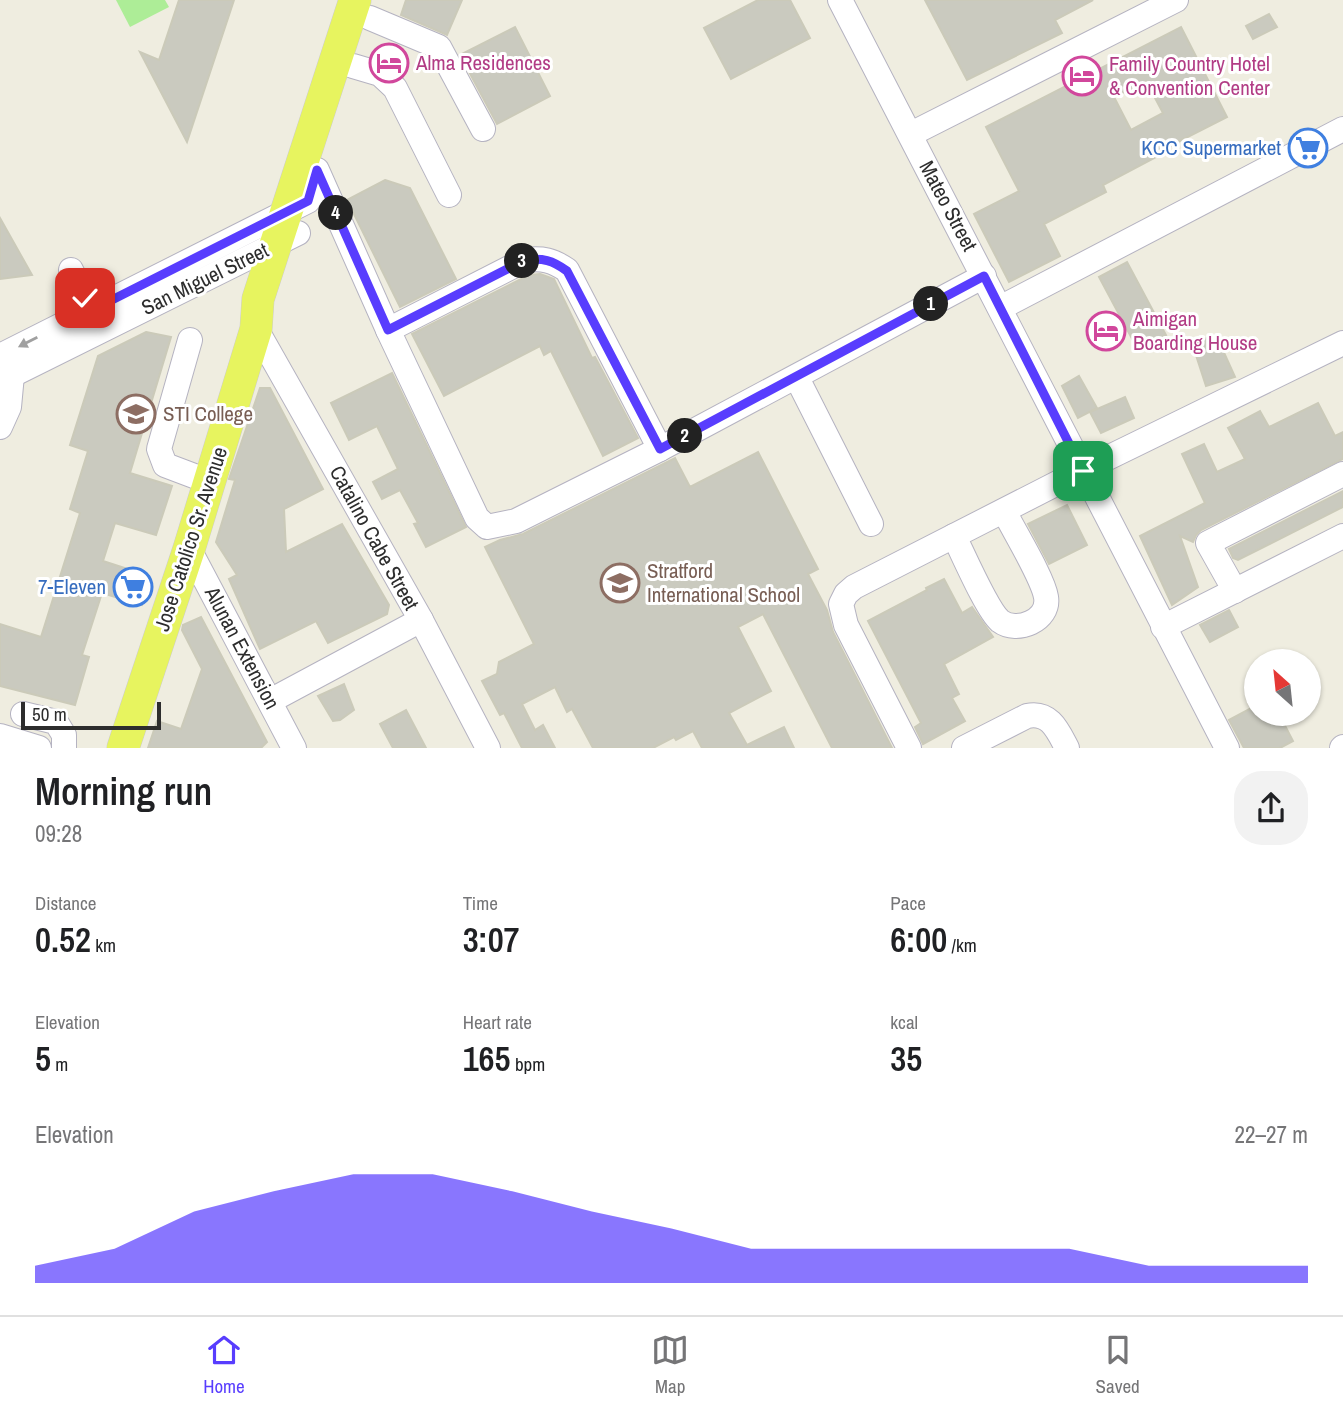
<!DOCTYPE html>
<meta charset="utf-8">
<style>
:root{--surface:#fff;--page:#f2f2f2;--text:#202124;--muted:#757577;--line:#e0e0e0;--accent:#583dfe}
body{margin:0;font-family:"Archivo Narrow",sans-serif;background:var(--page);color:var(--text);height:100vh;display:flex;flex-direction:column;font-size:26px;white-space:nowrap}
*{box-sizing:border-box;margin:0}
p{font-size:23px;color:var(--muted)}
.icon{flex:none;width:38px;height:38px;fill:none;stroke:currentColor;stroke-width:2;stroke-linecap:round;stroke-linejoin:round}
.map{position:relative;height:748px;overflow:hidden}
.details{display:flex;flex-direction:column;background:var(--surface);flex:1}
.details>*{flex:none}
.needle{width:46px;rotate:333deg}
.tools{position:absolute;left:1244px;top:649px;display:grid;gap:14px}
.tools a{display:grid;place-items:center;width:77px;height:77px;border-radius:50%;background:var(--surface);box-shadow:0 2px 5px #0004;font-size:35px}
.scale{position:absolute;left:21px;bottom:18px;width:140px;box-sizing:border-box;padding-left:7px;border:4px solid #2d2d2d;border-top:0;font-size:19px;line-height:24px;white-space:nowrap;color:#2d2d2d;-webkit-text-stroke:5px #fff;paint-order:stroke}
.pin{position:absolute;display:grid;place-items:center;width:60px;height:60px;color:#fff;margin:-30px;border-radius:14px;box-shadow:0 4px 10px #0006}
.km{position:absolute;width:35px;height:35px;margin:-18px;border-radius:50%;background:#222;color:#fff;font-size:19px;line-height:35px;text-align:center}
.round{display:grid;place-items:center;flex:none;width:74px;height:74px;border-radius:28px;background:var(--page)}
.summary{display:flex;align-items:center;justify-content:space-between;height:119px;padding:0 35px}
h1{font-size:38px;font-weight:600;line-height:52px}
.figures{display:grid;grid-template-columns:repeat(3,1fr);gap:10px;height:119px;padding:7px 35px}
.figures div{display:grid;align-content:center}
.figures b{font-size:35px;font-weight:600}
.figures small{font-size:19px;font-weight:400}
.figures p{font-size:19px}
.chart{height:196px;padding:14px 35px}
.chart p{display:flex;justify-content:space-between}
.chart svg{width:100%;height:126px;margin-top:7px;fill:var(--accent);opacity:.7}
.dock{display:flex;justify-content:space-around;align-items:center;height:98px;border-top:2px solid var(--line);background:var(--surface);font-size:19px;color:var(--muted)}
.dock a{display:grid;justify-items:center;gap:4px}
.dock .current{color:var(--accent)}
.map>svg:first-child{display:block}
.pitch{fill:#aded97}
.building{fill:#cacabf;stroke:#cbcab9;stroke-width:2;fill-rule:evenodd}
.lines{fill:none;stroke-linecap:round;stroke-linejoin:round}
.minor-casing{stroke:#b5b3c1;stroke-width:26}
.major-casing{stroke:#cdcdcd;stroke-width:33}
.minor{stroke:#fff;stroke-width:24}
.major{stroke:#e7f45f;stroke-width:32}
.oneway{fill:#a0a0a0}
.route-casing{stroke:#fff;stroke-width:14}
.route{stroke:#583dfe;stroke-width:9}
.labels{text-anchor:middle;stroke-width:6;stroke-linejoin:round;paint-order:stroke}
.hotel-label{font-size:21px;fill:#b23c85;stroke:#fff;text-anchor:start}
.shop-label{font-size:21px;fill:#366cbe;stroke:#fff;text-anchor:end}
.street-label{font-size:21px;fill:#2d2d2d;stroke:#fff}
.education-label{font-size:21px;fill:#785e54;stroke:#fff;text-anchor:start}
</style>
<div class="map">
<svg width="1343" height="748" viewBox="0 0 1343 748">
<rect width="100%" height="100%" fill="#efede0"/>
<path class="pitch" d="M116,0H165L169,7L130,27Z"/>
<g class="building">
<path d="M179,0H234L187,142L140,52L159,60Z"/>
<path d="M406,0H462L447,35L401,15Z"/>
<path d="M758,0H790L810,38L731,79L704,28Z"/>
<path d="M925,0H1093L1055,20L1062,33L967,80Z"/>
<path d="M1269,14L1277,27L1253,39L1246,26Z"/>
<path d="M515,27L550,96L497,124L460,55Z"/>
<path d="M1181,27L1227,117L1160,151L1162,154L1103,185L1106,192L1044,224L1060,256L1009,282L974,214L1019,191L986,127ZM1146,81L1163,113L1131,130L1114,97Z"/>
<path d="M385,180L410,188L456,279L400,307L347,200Z"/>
<path d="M0,218L32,275L0,279Z"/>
<path d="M1127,262L1166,335L1138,350L1099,277Z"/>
<path d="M540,274L554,279L592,358L595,357L638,438L603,456L551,351L544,355L540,346L444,396L412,334L529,275Z"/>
<path d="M146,332L171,337L130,473L172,486L156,535L115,523L103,561L149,576L142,605L102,593L82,655L89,657L75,705L0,686V624L41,637L80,513L70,509L88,451L70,445L98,356Z"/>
<path d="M1216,335L1235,377L1206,386L1192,343Z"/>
<path d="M392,373L466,527L426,547L414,524L418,523L400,490L382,499L373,482L398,469L377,426L349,440L331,403Z"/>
<path d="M1079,376L1097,408L1078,418L1062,386Z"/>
<path d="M260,388H270L323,489L284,509L286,552L342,524L389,605L387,614L328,643L316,621L260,649L229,579L237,575L216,542L235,480L229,479Z"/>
<path d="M1125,397L1134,418L1101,433L1090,412Z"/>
<path d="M1318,403L1335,436L1343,432V459L1201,530L1196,535L1193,542L1180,536L1198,587L1172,605L1140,536L1205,503L1182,454L1204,444L1217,472L1245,459L1228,428L1260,411L1269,427Z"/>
<path d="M758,452L818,569L808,574L827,610L833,632L892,748H832L763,614L738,627L771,691L729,713L747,745L784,727L794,748H702L693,731L676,740L674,737L653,748H593L572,709L567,712L555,687L522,704L535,730L543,725L555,748H522L504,713L500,715L482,681L497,674L499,662L534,644L485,547L500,540L523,534L675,458L690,487Z"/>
<path d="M1343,491V507L1238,560L1233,558L1229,549Z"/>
<path d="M1067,505L1087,545L1049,564L1028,524Z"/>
<path d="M944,579L962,613L972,607L993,637L944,664L959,694L952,698L965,721L923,744L915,727L921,723L868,621L927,590L926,588Z"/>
<path d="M1229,610L1238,627L1210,642L1200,625Z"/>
<path d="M201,617L267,742L261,748H148L157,721L181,729L202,669L182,630L183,625Z"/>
<path d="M344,684L354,710L340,720L333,721L318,696Z"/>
<path d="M1255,706L1256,714H1279L1293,741L1280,748H1244L1229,720Z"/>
<path d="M406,710L426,748H393L380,724Z"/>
</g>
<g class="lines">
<defs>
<g id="minor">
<path d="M840,0L1227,748"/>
<path d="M370,18L439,47L483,129"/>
<path d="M353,66L380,74L395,88L449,195"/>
<path d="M911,134L1176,0"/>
<path d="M317,170L388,330L477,518L487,527L516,521L660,449L984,276"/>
<path d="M71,270L91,310"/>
<path d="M1000,308L1343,129"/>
<path d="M256,329L421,620L488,748"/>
<path d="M388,330L525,260C543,258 552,260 567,270L660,449"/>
<path d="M190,340L159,449L165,465L210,482"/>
<path d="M0,356L308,201"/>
<path d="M797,378L871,524"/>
<path d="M0,381L298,233"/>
<path d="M0,427L9,407L12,375"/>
<path d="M954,536C963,554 987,610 1000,621C1017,634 1050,620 1046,597C1043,578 1014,531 1004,511"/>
<path d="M189,549L294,748"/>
<path d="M1235,591L1208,543L1343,474"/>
<path d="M1163,627L1343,536"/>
<path d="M270,701L421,620"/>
<path d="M23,714L56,722L64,735V748"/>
<path d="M0,736L39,748"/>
<path d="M909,748L846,625L841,604L846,594L854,587L1083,470L1343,343"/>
<path d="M964,748L1027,716C1050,711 1058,731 1067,748"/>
<path d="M1342,748L1343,747"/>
</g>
<path id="major" d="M123,748L189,549L256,329L258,299L355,0"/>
</defs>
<use href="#minor" class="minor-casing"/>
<use href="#major" class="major-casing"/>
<use href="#minor" class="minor"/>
<use href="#major" class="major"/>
</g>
<defs><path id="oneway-solid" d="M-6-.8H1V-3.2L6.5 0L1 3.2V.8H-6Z" transform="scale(1.75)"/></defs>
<use class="oneway" href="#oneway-solid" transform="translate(28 342) rotate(153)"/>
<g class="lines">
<defs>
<path id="route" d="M85,298L92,310L308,201L317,170L388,330L525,260C543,258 552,260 567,271L660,449L984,276L1083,471"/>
</defs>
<use href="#route" class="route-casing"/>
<use href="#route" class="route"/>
</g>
<defs>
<symbol id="hotel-ring" viewBox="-11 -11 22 22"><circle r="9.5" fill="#fff" stroke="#d1479c" stroke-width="1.5"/><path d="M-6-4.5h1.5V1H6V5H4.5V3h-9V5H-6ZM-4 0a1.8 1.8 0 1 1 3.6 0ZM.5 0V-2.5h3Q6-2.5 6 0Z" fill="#d1479c"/></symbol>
<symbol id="supermarket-ring" viewBox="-11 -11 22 22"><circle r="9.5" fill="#fff" stroke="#3f7fe0" stroke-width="1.5"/><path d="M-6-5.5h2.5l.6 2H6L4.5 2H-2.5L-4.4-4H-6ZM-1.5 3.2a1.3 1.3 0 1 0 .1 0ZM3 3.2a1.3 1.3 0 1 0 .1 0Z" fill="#3f7fe0"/></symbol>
<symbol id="university-ring" viewBox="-11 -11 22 22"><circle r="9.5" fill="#fff" stroke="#8d6e63" stroke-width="1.5"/><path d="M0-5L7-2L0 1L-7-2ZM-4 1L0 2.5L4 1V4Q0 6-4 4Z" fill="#8d6e63"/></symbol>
<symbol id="school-ring" viewBox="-11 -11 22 22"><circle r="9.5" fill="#fff" stroke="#8d6e63" stroke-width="1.5"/><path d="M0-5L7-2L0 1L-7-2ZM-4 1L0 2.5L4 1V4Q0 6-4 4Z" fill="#8d6e63"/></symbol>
</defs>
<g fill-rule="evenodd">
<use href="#hotel-ring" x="367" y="41" width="44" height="44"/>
<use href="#hotel-ring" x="1060" y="54" width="44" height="44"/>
<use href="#supermarket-ring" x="1286" y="126" width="44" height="44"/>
<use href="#hotel-ring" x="1084" y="309" width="44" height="44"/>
<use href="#university-ring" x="114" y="392" width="44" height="44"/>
<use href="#school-ring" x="598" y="561" width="44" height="44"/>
<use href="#supermarket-ring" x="111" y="565" width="44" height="44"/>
</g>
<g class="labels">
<g class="hotel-label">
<text x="416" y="70">Alma Residences</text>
<text x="1109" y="71">Family Country Hotel<tspan x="1109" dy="24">&amp; Convention Center</tspan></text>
<text x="1133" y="326">Aimigan<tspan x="1133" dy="24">Boarding House</tspan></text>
</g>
<g class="shop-label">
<text x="1281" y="155">KCC Supermarket</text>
<text x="106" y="594">7-Eleven</text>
</g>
<g class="street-label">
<text transform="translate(948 206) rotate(62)" y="7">Mateo Street</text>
<text transform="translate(205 279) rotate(-26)" y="7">San Miguel Street</text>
<text transform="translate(374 538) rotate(61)" y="7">Catalino Cabe Street</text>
<text transform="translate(191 539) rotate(-72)" y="7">Jose Catolico Sr. Avenue</text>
<text transform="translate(242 648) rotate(62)" y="7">Alunan Extension</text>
</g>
<g class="education-label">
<text x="163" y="421">STI College</text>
<text x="647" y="578">Stratford<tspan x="647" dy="24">International School</tspan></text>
</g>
</g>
</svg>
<div class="tools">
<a><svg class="needle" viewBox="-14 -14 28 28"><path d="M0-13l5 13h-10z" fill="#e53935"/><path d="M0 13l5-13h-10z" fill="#757577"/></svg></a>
</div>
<div class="scale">50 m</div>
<div class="pin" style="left:1083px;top:471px;background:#1e9e55"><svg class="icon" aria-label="arrive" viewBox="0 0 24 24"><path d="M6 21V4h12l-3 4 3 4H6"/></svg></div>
<div class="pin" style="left:85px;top:298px;background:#d93025"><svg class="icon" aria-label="check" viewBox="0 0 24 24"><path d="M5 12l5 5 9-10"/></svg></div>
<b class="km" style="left:931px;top:304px">1</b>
<b class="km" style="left:685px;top:436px">2</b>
<b class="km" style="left:522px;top:261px">3</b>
<b class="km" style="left:336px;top:213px">4</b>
</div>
<section class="details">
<div class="summary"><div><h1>Morning run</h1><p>09:28</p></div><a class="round"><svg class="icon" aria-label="share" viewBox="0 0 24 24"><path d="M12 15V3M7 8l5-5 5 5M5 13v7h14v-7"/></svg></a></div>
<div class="figures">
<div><p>Distance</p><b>0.52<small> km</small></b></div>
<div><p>Time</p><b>3:07</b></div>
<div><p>Pace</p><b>6:00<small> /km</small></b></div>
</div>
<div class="figures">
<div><p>Elevation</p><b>5<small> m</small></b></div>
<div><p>Heart rate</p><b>165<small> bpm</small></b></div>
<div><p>kcal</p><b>35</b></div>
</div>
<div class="chart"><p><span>Elevation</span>22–27 m</p>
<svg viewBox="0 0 160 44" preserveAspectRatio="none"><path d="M0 44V38L10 32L20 19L30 12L40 6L50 6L60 12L70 19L80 25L90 32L100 32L110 32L120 32L130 32L140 38L150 38L160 38V44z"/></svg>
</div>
</section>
<nav class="dock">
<a class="current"><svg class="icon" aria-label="home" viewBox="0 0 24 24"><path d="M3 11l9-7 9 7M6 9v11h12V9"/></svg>Home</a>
<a><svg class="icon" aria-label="map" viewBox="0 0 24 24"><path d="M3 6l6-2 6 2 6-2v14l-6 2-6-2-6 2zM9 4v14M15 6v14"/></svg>Map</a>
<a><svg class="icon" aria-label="saved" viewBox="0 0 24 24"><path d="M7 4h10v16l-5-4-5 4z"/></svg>Saved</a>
</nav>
